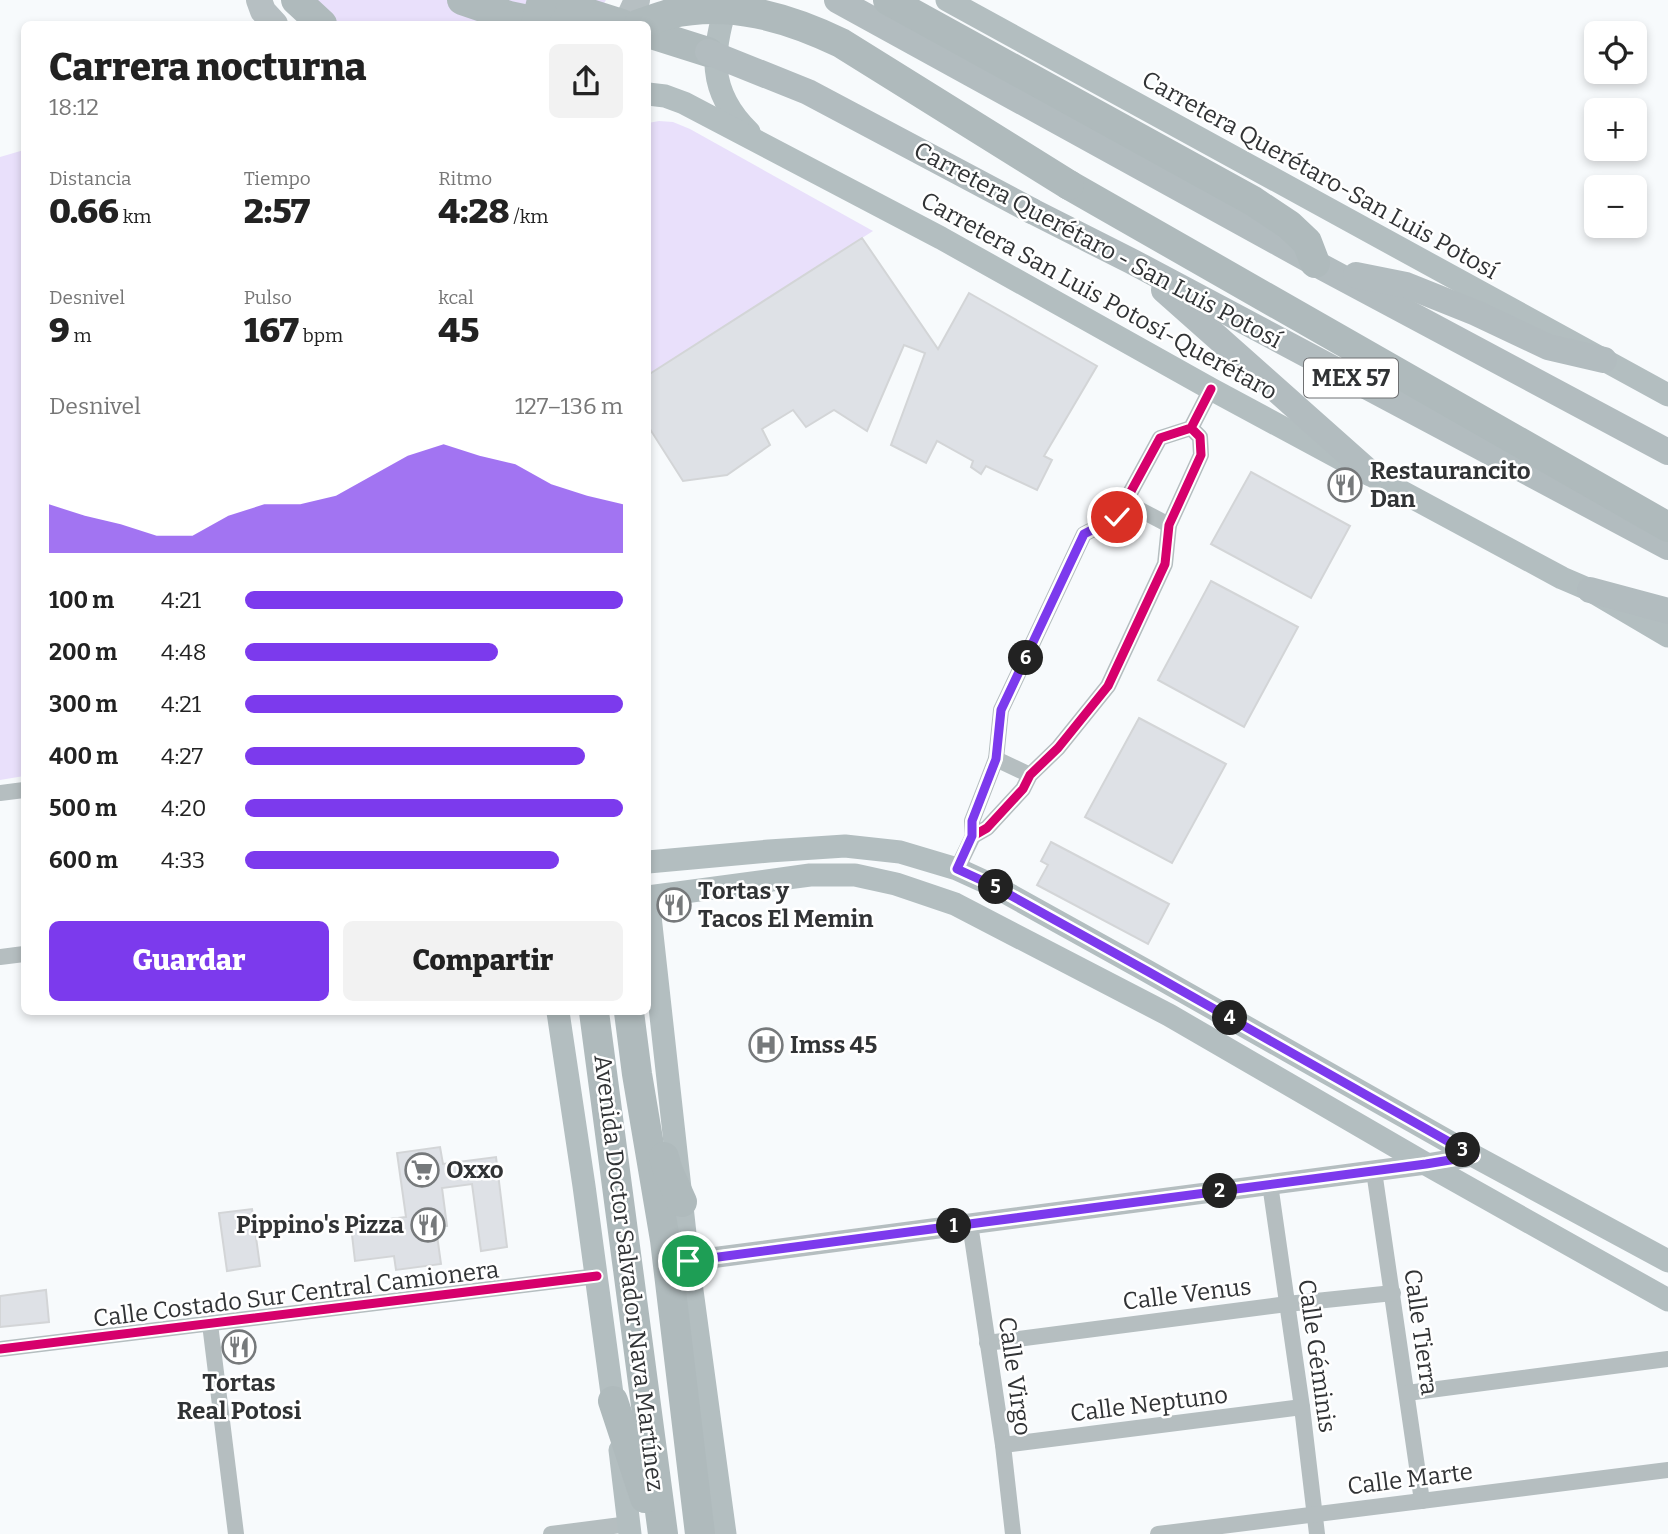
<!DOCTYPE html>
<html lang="es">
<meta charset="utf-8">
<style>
:root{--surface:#fff;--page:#f2f2f2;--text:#222;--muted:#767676;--accent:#7c3aed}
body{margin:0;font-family:Bitter,serif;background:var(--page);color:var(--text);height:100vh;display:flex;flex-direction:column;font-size:26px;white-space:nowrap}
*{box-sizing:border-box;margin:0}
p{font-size:23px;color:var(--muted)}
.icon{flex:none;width:38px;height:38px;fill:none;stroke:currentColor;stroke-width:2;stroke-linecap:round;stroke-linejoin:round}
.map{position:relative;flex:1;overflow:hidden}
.side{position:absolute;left:21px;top:21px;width:630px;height:994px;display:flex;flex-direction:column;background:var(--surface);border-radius:10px;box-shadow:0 4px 10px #0003}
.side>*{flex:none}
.tools{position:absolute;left:1584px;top:21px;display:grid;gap:14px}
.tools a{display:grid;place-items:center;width:63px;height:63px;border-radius:10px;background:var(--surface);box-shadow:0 4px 10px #0003;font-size:35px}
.pin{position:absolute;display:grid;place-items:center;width:60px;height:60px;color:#fff;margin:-30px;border:4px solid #fff;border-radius:50%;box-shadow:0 2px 7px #0007}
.km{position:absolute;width:35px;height:35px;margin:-18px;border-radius:50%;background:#222;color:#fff;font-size:19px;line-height:35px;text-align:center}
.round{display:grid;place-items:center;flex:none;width:74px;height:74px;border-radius:10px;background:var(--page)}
.overview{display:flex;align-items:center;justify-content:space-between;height:119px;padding:0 28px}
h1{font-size:38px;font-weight:800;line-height:52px}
.figures{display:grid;grid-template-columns:repeat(3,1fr);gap:10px;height:119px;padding:7px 28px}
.figures div{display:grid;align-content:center}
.figures b{font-size:35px;font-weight:800}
.figures small{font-size:19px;font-weight:400}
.figures p{font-size:19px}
.chart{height:196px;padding:14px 28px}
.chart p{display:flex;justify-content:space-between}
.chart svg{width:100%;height:126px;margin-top:7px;fill:var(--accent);opacity:.7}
.action{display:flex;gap:14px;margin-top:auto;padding:14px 28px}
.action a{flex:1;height:80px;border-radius:10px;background:var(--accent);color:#fff;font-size:28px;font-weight:800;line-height:80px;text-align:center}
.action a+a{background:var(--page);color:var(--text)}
ul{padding:0 28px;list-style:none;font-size:23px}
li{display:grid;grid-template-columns:112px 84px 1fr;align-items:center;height:52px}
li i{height:18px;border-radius:9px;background:var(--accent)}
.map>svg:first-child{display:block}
.green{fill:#e9e0fb}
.building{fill:#dee1e6;stroke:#d3d5d7;stroke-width:2}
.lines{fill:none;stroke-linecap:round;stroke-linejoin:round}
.minor{stroke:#b5bec0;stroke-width:16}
.tertiary{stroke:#b5bec0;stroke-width:21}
.secondary{stroke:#b3bec0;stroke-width:23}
.primary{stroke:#b6bfc2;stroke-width:26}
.trunk{stroke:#b2bcbf;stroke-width:26}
.motorway{stroke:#afbabc;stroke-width:30}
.trunk-bridge{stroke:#b2bcbf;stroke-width:26}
.motorway-bridge{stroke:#afbabc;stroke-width:30}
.cycleway-casing{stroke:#fff;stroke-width:13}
.cycleway{stroke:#d6006c;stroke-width:9}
.route-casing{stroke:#fff;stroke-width:14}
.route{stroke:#7c3aed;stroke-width:9}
.labels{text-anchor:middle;stroke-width:5;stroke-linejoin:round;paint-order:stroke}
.shield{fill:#fff;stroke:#6f7072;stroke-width:2}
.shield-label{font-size:23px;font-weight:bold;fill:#313335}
.street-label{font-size:24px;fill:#313335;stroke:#fff}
.poi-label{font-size:24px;font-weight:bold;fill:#313335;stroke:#fff;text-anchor:start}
</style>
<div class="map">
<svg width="1668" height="1534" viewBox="0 0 1668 1534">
<rect width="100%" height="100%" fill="#f7fafc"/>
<g class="green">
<path d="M292,0H606L591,24H312Z"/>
<path d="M659,121L673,122L690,129L873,231L648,375V123Z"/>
<path d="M24,150V776L0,780V157Z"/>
</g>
<g class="building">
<path d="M862,238L938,349L969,293L1097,366L1044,456L1052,460L1037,490L986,466L981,474L971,467L973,461L937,441L926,463L891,445L925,353L904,345L867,431L834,410L806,427L793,410L762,429L770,445L727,475L683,481L648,426V375Z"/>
<path d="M1251,472L1350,526L1311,598L1211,544Z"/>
<path d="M1211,581L1298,627L1244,727L1158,680Z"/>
<path d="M1139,718L1226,764L1172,863L1085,817Z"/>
<path d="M1051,842L1169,904L1148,944L1037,885L1048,865L1041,861Z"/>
<path d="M440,1147L443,1164L496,1157L507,1247L481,1251L472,1184L442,1188L447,1226L436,1228L441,1264L396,1270L394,1256L355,1261L351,1226L390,1221V1219L406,1217L397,1153Z"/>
<path d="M252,1209L260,1266L227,1271L219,1213Z"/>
<path d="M46,1290L49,1322L0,1327V1296Z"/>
</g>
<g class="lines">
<g class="minor">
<path d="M1191,428L1200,437L1201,455L1169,525L1165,564L1108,686L1058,748L1030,775L1023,789L987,828L973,836L972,821L996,759L1001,710L1084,534L1117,517L1160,438L1191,428L1211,389"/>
<path d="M1125,502L1169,525"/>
<path d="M996,759L1030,775"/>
<path d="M0,793L24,790"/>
<path d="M957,869L973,836"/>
<path d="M0,957L24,954"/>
<path d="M1374,1171L1422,1501"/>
<path d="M1270,1184L1302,1407L1317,1534"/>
<path d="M970,1224L1003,1445L1013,1534"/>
<path d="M210,1324L236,1534"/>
<path d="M987,1343L1287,1304L1393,1293"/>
<path d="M0,1349L597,1276"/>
<path d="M1407,1393L1668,1359"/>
<path d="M1003,1445L1302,1407"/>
<path d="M551,1534L629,1524"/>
<path d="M1158,1534L1668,1470"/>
</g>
<path class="tertiary" d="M688,1261L1426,1164L1474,1156"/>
<g class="secondary">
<path d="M728,0C711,52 707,91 749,132"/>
<path d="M947,0L1668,395"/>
<path d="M648,94L665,96L684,103L941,238L1211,389L1562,578L1590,590L1668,636"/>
<path d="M648,862L769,851L845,846L900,852L957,869L992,885L1147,971L1474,1156L1668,1261"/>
<path d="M648,897L810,875H855L896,884L955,904L1169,1015L1426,1164L1668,1300"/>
<path d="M648,898L688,1261L725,1534"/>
<path d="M558,1012L584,1186L615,1416"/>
<path d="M620,1450L630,1534"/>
</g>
<g class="primary">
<path d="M259,0L263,11L275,24"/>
<path d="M626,24L637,0"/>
</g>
<g class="trunk">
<path d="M837,0L1324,268L1668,452"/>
<path d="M1032,211L1131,261L1668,547"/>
<path d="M1356,275L1406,285L1476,313L1548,347L1604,360"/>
<path d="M1164,290L1370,473"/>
<path d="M1590,590L1668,611"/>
</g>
<g class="motorway">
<path d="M296,0L322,24"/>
<path d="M462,0L509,16L547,24"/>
<path d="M546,0L622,24"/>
<path d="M888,0L1253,201L1289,225L1307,242L1315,263"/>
<path d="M648,33L708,52"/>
<path d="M1069,185L1668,527"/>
<path d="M594,1012L663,1534"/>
<path d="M629,1012L637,1074L665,1240L700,1534"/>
<path d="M664,1157L668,1171L682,1202"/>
<path d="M613,1401L645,1498"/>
</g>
<path class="trunk-bridge" d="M708,52L808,92L1032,211"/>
<g class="motorway-bridge">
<path d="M536,24L542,0"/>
<path d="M564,24L581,0"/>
<path d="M639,24C649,21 659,17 669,14C729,0 787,17 841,43L1069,185"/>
</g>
<defs>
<g id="cycleway">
<path d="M1191,428L1200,437L1201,455L1169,525L1165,564L1108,686L1058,748L1030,775L1023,789L987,828L973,836L972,821L996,759L1001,710L1084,534L1117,517L1160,438L1191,428L1211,389"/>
<path d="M688,1261L1426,1164L1474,1156"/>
<path d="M0,1349L597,1276"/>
</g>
</defs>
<use href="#cycleway" class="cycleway-casing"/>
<use href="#cycleway" class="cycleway"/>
</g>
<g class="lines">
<defs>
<path id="route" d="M688,1261L1426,1164L1474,1156L1147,971L992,885L957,869L972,836V821L996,759L1001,710L1084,534L1117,517"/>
</defs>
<use href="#route" class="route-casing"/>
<use href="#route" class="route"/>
</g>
<defs>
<symbol id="restaurant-ring" viewBox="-11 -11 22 22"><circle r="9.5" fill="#fff" stroke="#76797b" stroke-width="1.5"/><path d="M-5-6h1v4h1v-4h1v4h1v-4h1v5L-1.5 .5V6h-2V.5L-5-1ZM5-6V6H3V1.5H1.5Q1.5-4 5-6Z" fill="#76797b"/></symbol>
<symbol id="hospital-ring" viewBox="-11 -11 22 22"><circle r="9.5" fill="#fff" stroke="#76797b" stroke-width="1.5"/><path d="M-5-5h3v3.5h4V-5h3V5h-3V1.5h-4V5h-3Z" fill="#76797b"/></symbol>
<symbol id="supermarket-ring" viewBox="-11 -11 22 22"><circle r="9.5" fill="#fff" stroke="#76797b" stroke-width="1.5"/><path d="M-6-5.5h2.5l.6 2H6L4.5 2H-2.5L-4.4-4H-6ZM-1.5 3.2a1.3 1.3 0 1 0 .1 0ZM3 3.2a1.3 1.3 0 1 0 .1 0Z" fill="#76797b"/></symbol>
</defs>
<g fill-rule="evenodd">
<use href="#restaurant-ring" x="1326" y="466" width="38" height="38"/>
<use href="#restaurant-ring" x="655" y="886" width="38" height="38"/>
<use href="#hospital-ring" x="747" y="1026" width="38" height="38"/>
<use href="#supermarket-ring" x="403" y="1151" width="38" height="38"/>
<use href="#restaurant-ring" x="409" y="1206" width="38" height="38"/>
<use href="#restaurant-ring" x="220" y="1328" width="38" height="38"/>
</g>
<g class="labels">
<rect class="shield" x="1304" y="358.5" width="94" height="39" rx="5"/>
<g class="shield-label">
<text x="1351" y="386">MEX 57</text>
</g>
<g class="street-label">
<text transform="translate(1320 175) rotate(29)" y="8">Carretera Querétaro-San Luis Potosí</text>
<text transform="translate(1098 245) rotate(28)" y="8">Carretera Querétaro - San Luis Potosí</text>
<text transform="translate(1099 296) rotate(29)" y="8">Carretera San Luis Potosí-Querétaro</text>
<text transform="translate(629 1273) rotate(83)" y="8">Avenida Doctor Salvador Nava Martínez</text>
<text transform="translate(296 1294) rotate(-7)" y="8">Calle Costado Sur Central Camionera</text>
<text transform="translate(1187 1294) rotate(-7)" y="8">Calle Venus</text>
<text transform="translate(1421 1332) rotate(82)" y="8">Calle Tierra</text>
<text transform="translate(1317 1356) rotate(82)" y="8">Calle Géminis</text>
<text transform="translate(1015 1376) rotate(82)" y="8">Calle Virgo</text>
<text transform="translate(1149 1404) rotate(-7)" y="8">Calle Neptuno</text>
<text transform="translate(1410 1479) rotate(-7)" y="8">Calle Marte</text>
</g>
<g class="poi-label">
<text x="1370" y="479">Restaurancito<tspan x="1370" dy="28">Dan</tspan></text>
<text x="698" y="899">Tortas y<tspan x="698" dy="28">Tacos El Memin</tspan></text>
<text x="790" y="1053">Imss 45</text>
<text x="446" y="1178">Oxxo</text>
<text x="404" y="1233" text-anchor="end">Pippino's Pizza</text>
<text x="239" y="1391" text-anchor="middle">Tortas<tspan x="239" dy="28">Real Potosi</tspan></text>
</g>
</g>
</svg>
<div class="tools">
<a><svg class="icon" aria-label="locate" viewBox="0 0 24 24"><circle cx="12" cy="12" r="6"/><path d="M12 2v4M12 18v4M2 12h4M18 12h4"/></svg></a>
<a>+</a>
<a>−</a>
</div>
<div class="pin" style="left:688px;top:1261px;background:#1e9e55"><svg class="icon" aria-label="arrive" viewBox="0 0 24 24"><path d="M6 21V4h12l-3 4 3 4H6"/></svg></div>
<div class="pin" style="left:1117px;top:517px;background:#d93025"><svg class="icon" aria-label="check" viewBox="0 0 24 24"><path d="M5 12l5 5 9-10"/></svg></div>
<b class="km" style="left:954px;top:1226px">1</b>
<b class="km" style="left:1220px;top:1191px">2</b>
<b class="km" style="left:1463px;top:1150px">3</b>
<b class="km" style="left:1230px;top:1018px">4</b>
<b class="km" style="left:996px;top:887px">5</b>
<b class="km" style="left:1026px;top:658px">6</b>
<section class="side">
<div class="overview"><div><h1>Carrera nocturna</h1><p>18:12</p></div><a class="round"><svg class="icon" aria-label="share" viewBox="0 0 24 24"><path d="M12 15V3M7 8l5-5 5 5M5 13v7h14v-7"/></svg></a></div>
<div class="figures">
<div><p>Distancia</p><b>0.66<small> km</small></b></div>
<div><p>Tiempo</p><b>2:57</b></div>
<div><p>Ritmo</p><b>4:28<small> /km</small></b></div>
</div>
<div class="figures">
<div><p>Desnivel</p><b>9<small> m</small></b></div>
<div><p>Pulso</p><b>167<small> bpm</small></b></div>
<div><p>kcal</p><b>45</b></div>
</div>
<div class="chart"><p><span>Desnivel</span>127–136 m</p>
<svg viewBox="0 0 160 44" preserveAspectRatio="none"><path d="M0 44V27L10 31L20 34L30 38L40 38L50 31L60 27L70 27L80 24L90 17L100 10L110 6L120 10L130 13L140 20L150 24L160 27V44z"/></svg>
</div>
<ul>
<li><b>100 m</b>4:21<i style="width:100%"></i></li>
<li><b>200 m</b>4:48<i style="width:67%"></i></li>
<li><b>300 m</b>4:21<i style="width:100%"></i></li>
<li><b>400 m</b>4:27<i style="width:90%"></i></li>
<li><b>500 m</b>4:20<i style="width:100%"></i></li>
<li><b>600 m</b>4:33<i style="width:83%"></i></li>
</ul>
<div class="action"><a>Guardar</a><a>Compartir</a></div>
</section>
</div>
